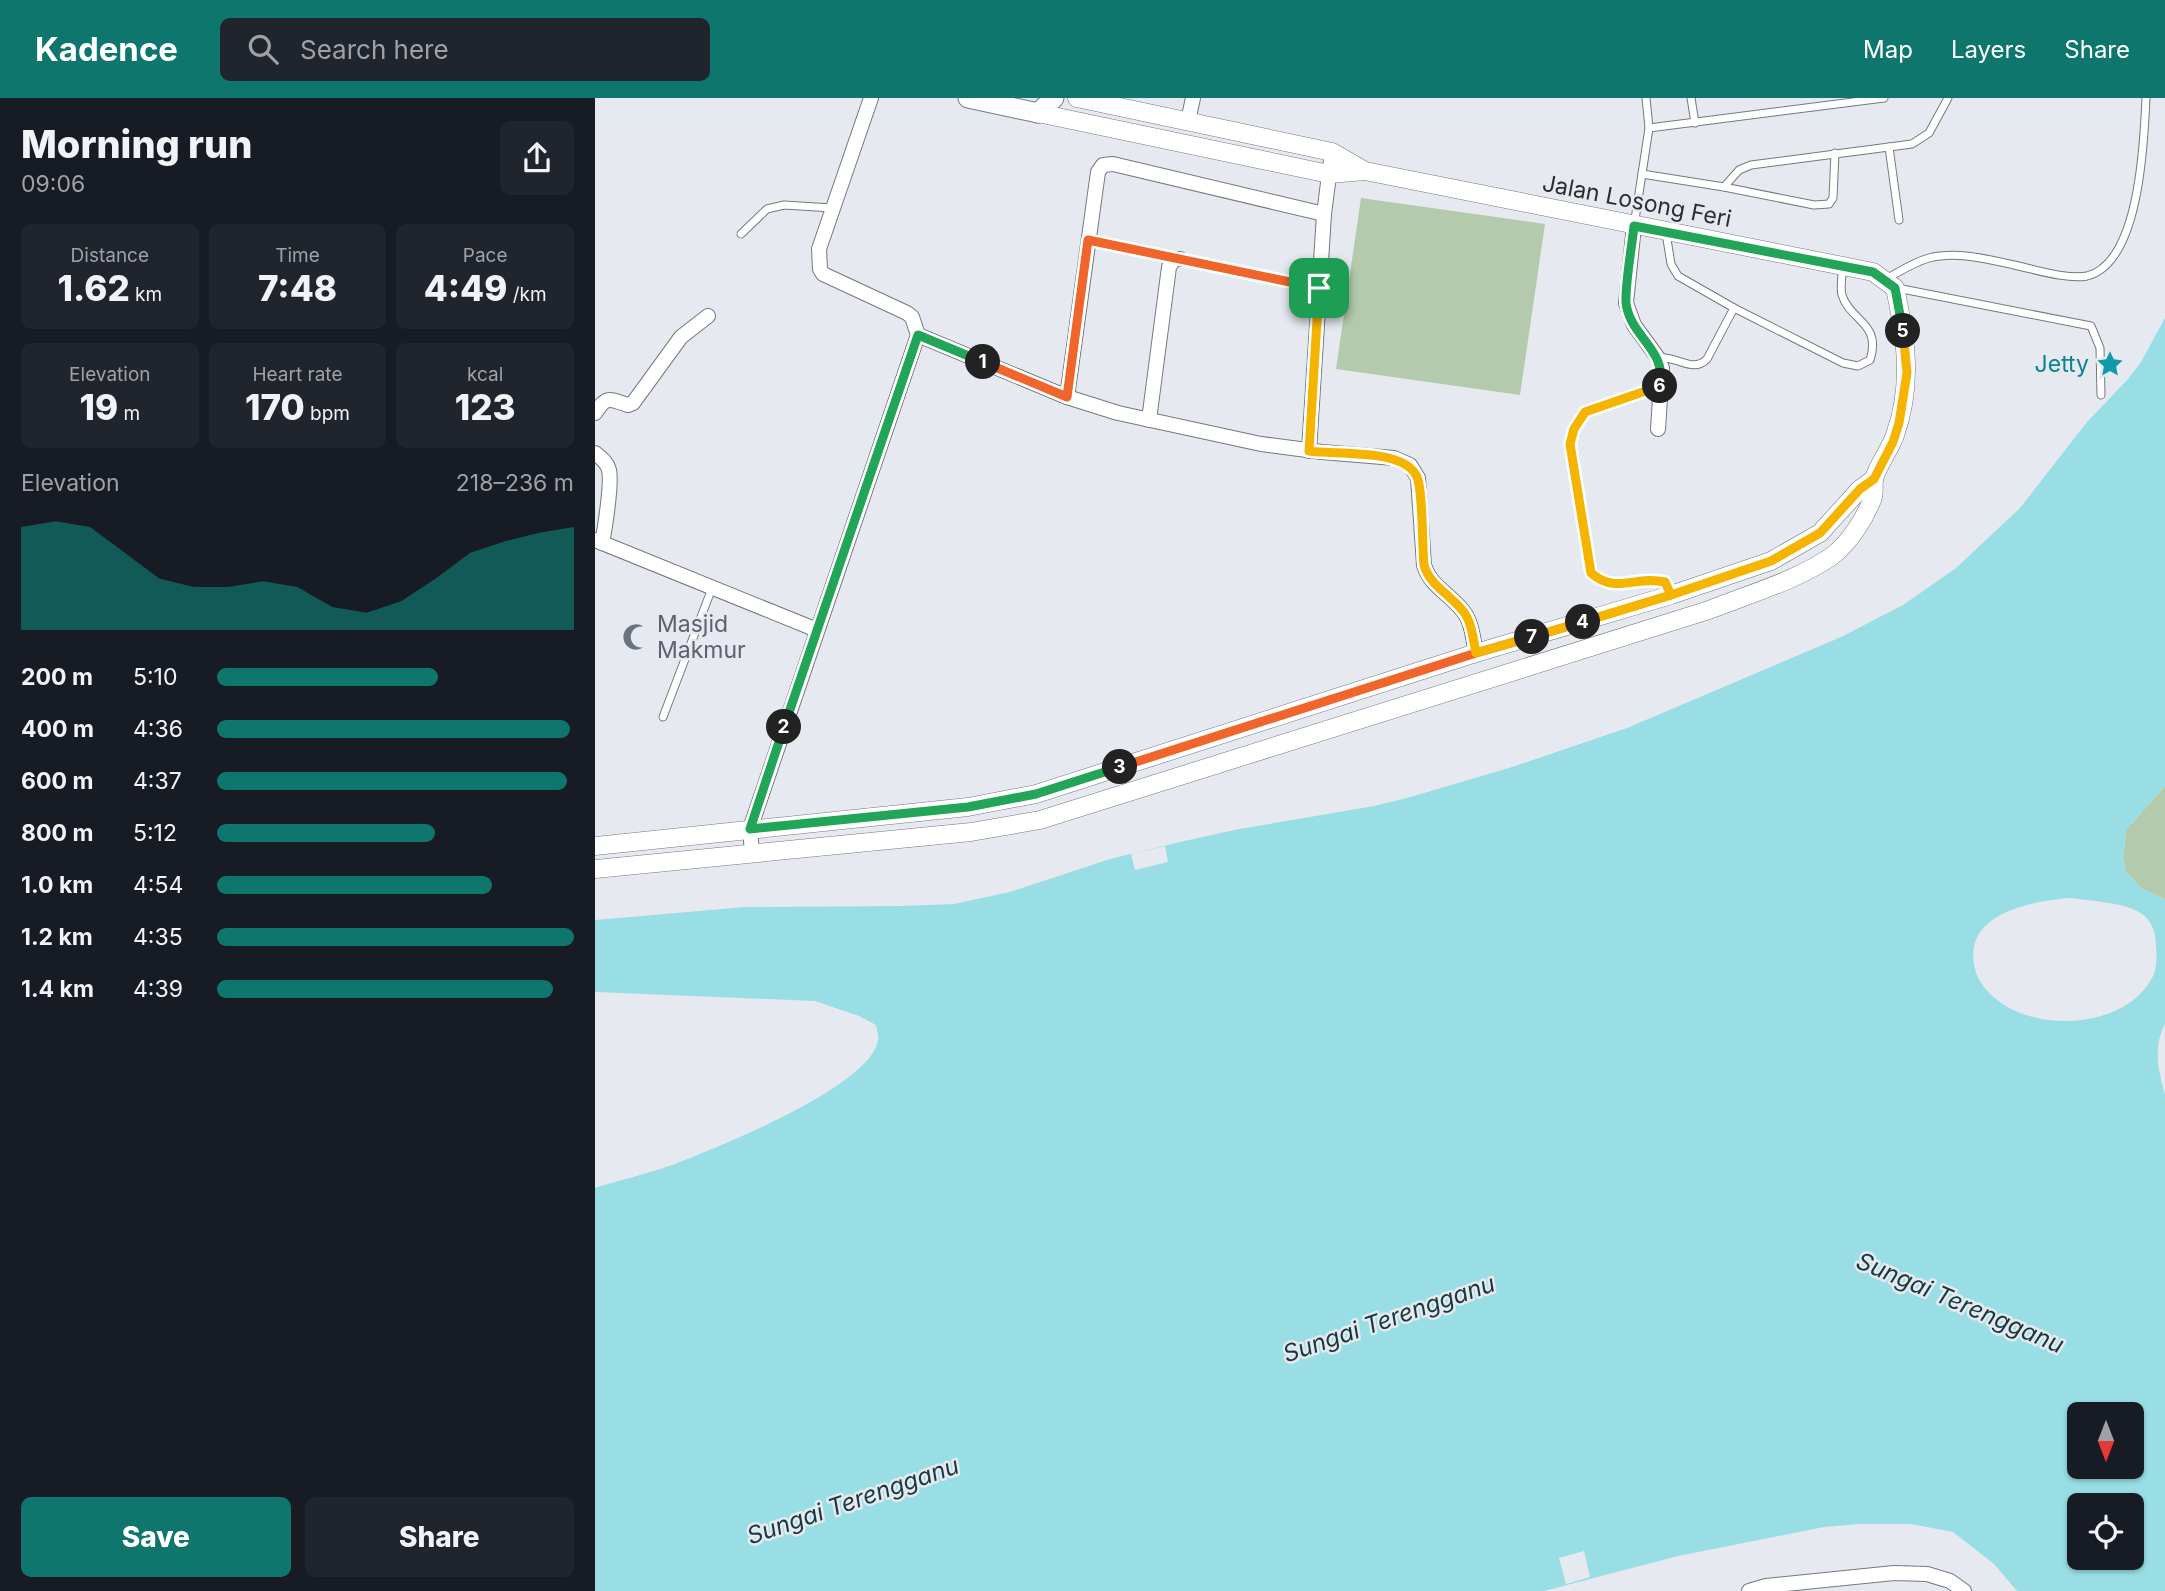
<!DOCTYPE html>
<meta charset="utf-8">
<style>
:root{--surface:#171b24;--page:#20242c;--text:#f1f3f6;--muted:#9ea1a6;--accent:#0f766e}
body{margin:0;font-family:Inter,sans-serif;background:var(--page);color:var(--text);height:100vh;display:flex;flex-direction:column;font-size:26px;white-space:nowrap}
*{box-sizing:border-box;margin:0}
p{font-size:23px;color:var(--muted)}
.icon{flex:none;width:38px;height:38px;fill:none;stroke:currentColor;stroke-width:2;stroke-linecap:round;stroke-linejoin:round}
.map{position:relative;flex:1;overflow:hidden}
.details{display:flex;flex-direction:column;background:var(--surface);width:595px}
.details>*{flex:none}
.needle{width:46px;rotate:180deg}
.controls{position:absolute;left:1472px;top:1304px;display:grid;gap:14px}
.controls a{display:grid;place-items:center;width:77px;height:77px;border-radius:10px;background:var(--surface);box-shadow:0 2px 5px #0004;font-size:35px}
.pin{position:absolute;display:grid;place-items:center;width:60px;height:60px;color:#fff;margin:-30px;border-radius:14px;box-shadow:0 4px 10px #0006}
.km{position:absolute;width:35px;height:35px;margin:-18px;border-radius:50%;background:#222;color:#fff;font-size:19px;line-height:35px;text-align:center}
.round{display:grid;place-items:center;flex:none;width:74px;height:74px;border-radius:10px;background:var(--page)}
.summary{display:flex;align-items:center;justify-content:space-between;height:119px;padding:0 21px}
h1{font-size:38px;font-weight:800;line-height:52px}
.figures{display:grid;grid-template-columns:repeat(3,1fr);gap:10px;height:119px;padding:7px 21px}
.figures div{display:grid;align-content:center;border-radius:10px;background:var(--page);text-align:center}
.figures b{font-size:35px;font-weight:800}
.figures small{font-size:19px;font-weight:400}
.figures p{font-size:19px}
.chart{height:196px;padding:14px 21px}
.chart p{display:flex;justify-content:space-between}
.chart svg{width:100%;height:126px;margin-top:7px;fill:var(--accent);opacity:.7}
.cta{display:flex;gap:14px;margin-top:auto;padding:14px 21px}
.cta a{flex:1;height:80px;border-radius:10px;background:var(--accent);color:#fff;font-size:28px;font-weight:800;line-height:80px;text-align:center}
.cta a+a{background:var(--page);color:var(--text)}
ul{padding:0 21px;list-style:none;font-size:23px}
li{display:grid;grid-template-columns:112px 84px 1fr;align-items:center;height:52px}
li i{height:18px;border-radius:9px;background:var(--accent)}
header{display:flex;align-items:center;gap:42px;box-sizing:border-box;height:98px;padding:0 35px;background:var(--accent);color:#fff}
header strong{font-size:33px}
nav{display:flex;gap:38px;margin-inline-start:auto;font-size:24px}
.search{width:490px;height:63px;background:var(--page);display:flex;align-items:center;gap:18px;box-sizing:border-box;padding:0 24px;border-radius:10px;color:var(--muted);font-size:26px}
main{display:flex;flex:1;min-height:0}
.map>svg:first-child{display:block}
.green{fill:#b3cbac}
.water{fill:#99dee5;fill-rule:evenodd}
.pier{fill:#e6eaf0}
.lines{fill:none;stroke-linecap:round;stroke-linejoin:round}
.service-casing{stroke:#75787e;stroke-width:9}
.minor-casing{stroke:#75787e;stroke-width:16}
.tertiary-casing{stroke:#75787e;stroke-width:19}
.secondary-casing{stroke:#75787e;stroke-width:21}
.path{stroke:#9a9da2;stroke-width:2.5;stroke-dasharray:3.5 5;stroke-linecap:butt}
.service{stroke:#fff;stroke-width:7}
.minor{stroke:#fff;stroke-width:14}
.tertiary{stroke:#fff;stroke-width:18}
.secondary{stroke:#fff;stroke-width:19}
.split-1-casing{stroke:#fff;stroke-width:14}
.split-2-casing{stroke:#fff;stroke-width:14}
.split-3-casing{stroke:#fff;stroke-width:14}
.split-4-casing{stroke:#fff;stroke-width:14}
.split-5-casing{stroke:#fff;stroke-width:14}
.split-6-casing{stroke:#fff;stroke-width:14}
.split-7-casing{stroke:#fff;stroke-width:14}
.split-8-casing{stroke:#fff;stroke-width:14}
.split-1{stroke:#f0652b;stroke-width:9}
.split-2{stroke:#22a559;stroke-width:9}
.split-3{stroke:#22a559;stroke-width:9}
.split-4{stroke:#f0652b;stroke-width:9}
.split-5{stroke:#f5b400;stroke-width:9}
.split-6{stroke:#22a559;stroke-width:9}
.split-7{stroke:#f5b400;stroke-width:9}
.split-8{stroke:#f5b400;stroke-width:9}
.labels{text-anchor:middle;stroke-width:5;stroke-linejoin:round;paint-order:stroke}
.street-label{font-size:23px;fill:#2c2d30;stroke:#e6eaf0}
.culture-label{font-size:23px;fill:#0d838f;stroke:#e6eaf0;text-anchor:end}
.worship-label{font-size:23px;fill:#5b616d;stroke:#e6eaf0;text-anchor:start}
.water-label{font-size:24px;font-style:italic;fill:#17393d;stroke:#e6eaf0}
</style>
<header>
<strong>Kadence</strong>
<div class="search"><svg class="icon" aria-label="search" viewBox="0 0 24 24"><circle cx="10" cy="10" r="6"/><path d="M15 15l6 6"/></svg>Search here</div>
<nav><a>Map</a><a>Layers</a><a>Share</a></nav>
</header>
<main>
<section class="details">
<div class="summary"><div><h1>Morning run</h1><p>09:06</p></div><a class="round"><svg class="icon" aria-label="share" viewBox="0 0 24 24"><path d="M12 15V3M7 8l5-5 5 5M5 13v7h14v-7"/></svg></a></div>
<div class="figures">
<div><p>Distance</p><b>1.62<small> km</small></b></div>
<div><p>Time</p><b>7:48</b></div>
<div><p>Pace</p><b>4:49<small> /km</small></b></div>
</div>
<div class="figures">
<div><p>Elevation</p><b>19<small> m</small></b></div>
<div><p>Heart rate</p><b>170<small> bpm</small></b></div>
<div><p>kcal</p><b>123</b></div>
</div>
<div class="chart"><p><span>Elevation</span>218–236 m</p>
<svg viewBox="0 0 160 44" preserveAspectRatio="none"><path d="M0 44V8L10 6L20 8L30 17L40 26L50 29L60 29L70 27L80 29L90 36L100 38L110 34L120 26L130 17L140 13L150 10L160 8V44z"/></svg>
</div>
<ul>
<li><b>200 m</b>5:10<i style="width:62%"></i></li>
<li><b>400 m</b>4:36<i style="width:99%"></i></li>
<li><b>600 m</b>4:37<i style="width:98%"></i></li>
<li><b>800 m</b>5:12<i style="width:61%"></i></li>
<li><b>1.0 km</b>4:54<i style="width:77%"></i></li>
<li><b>1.2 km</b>4:35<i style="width:100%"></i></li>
<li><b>1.4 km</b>4:39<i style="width:94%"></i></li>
</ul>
<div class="cta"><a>Save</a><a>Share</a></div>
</section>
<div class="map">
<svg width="1570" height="1493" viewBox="0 0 1570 1493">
<rect width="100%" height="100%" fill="#e6eaf0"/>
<g class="green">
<path d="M766,100L950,126L925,297L741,271Z"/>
<path d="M1570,688V801L1547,791L1531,774L1528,759L1531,732Z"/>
</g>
<path class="water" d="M1570,220V688L1531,732L1528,759L1531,774L1547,791L1570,801V926C1558,949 1563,973 1570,996V1493H1422L1399,1466L1358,1434L1316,1426H1264L1229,1429L1083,1458L949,1493H0V1090C25,1082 52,1076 77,1067C121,1050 273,990 283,943C284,939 282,932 281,927L264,918L220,903L0,894V822L150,809L306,808L359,806L415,794L515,761L585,744L644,731L779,708L812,700L914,670L1032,630L1246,539L1308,507L1361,470L1425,410L1492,324L1533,281L1546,264ZM1475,800C1495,803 1530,804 1547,816C1558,823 1561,837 1561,849C1562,858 1562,872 1557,880C1531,928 1452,934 1409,907C1394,896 1382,885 1379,866C1370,815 1437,803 1475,800ZM1484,1316H1536V1368H1484ZM1484,1407H1536V1460H1484Z"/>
<g class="pier">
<path d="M570,748L573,764L540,772L536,756Z"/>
<path d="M989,1453L995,1479L971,1486L964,1460Z"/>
</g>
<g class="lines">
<defs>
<g id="service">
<path d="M1096,0L1100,25"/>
<path d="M1054,30L1289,0"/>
<path d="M1294,49L1304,122"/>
<path d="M1047,76L1129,89L1144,72L1156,67L1317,46L1334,35L1353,0"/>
<path d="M1129,89L1219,107L1234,106L1238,100L1240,55"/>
<path d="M1039,128L1054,30L1051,0"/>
<path d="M1071,135L1076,166L1083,178L1139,210L1248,265L1263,268L1275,262C1287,225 1255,223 1247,197C1245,189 1247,177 1248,169"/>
<path d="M146,136L172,111L189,107L237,110"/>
<path d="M585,161L724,190"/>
<path d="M1291,181C1304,174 1319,164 1334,160C1361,153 1392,161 1419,167C1438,171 1473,182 1492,178C1545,165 1549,43 1551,0"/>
<path d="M1302,190L1496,228L1505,250L1506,297"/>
<path d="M1063,260C1082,257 1097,276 1112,261L1139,210"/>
<path d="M990,314L1065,288"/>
<path d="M996,475C1022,497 1041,478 1070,483L1076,497"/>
<path d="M68,619L117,490"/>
</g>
<g id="minor">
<path d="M593,23L598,0"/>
<path d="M1039,128L1031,205L1039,227L1063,260L1067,270L1063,331"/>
<path d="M323,237L472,299L523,315L666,346L727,354L799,360L815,367L823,380L829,467C835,488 855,496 868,513C877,524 878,541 881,555"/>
<path d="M472,299L503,74L508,67L518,66L729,116"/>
<path d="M0,315C12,297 14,301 33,307L38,305L86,239L113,218"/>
<path d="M554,322L574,169L579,161H585"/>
<path d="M714,353L729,116L737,54"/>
<path d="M0,355C6,360 12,364 14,372C17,385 10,430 7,445"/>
<path d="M0,442L222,532"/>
<path d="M157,755L155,731L323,237L317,219L312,215L228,176L225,171L224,151L276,0"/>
<path d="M1154,1493L1171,1488L1299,1475L1332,1476L1355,1483L1369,1493"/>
</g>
<g id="tertiary">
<path d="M482,0L737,54L770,73"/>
<path d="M0,748L373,709L441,696L881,555L1076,497L1176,463L1225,435L1265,391L1279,381"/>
<path d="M0,771L376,734L445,722L1114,512C1154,496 1201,483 1237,458C1254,445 1269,422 1277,402C1280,395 1278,388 1279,381C1283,366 1295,352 1300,337C1318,286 1311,241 1300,190L1278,174L770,73L734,76L443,15"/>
</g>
<g id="secondary">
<path d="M373,0L443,15"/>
<path d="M443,15L459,0"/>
</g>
</defs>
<use href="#service" class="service-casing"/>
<use href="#minor" class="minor-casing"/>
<use href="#tertiary" class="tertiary-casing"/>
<use href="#secondary" class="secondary-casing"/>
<g class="path">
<path d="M507,145L562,157"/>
<path d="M984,323L979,331L975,346L994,463"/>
</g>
<use href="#service" class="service"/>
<use href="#minor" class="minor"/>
<use href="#tertiary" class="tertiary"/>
<use href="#secondary" class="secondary"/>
</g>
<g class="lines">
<defs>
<path id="split-1" d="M388,264L472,299L493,142L724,190"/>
<path id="split-2" d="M189,629L323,237L388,264"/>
<path id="split-3" d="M189,629L155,731L373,709L441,696L525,669"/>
<path id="split-4" d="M525,669L881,555L988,524"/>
<path id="split-5" d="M988,524L1076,497L1176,463L1225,435L1265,391L1279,381L1298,344L1304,325L1312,275L1308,233"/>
<path id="split-6" d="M1065,288C1072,251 1035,239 1031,205C1030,186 1037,148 1039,128L1278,174L1300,190L1308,233"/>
<path id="split-7" d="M937,539L1076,497L1070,484C1040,477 1022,497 996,475L975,346L979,331L990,314L1065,288"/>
<path id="split-8" d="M724,190L714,353C742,357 810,350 822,379C828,393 827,448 829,467C835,488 855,496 868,513C877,524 878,541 881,555L937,539"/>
</defs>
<use href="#split-1" class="split-1-casing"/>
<use href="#split-2" class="split-2-casing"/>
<use href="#split-3" class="split-3-casing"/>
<use href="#split-4" class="split-4-casing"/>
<use href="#split-5" class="split-5-casing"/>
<use href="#split-6" class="split-6-casing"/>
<use href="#split-7" class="split-7-casing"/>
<use href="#split-8" class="split-8-casing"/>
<use href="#split-1" class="split-1"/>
<use href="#split-2" class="split-2"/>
<use href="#split-3" class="split-3"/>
<use href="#split-4" class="split-4"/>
<use href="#split-5" class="split-5"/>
<use href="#split-6" class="split-6"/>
<use href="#split-7" class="split-7"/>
<use href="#split-8" class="split-8"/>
</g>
<defs>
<symbol id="sight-bare" viewBox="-9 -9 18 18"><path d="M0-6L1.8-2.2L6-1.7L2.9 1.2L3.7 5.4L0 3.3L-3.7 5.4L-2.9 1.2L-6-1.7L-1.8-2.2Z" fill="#0f9aa8" stroke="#e6eaf0" stroke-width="2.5" paint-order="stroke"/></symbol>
<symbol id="mosque-bare" viewBox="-9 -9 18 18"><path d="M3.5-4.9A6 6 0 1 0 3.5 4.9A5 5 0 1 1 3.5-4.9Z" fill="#6b7280" stroke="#e6eaf0" stroke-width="2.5" paint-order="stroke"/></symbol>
</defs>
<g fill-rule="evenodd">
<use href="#sight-bare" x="1496" y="247" width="38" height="38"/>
<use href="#mosque-bare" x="22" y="520" width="38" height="38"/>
</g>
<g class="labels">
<g class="street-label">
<text transform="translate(1042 103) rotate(11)" y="8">Jalan Losong Feri</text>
</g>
<g class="culture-label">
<text x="1494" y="274">Jetty</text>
</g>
<g class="worship-label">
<text x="62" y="534">Masjid<tspan x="62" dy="26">Makmur</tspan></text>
</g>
<g class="water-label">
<text transform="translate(1365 1205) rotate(23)" y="8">Sungai Terengganu</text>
<text transform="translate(794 1221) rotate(-19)" y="8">Sungai Terengganu</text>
<text transform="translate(258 1403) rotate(-19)" y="8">Sungai Terengganu</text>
</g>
</g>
</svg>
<div class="controls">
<a><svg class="needle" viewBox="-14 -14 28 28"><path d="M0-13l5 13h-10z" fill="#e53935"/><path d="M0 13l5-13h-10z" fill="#9ea1a6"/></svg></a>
<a><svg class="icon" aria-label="locate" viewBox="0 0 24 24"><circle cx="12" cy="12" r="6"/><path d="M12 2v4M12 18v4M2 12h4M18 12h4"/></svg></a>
</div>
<div class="pin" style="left:724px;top:190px;background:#1e9e55"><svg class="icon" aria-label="arrive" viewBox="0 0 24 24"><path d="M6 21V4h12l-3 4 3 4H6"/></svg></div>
<b class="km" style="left:388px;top:264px">1</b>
<b class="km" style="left:189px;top:629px">2</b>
<b class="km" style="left:525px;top:669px">3</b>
<b class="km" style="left:988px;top:524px">4</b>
<b class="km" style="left:1308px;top:233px">5</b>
<b class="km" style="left:1065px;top:288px">6</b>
<b class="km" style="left:937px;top:539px">7</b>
</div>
</main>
